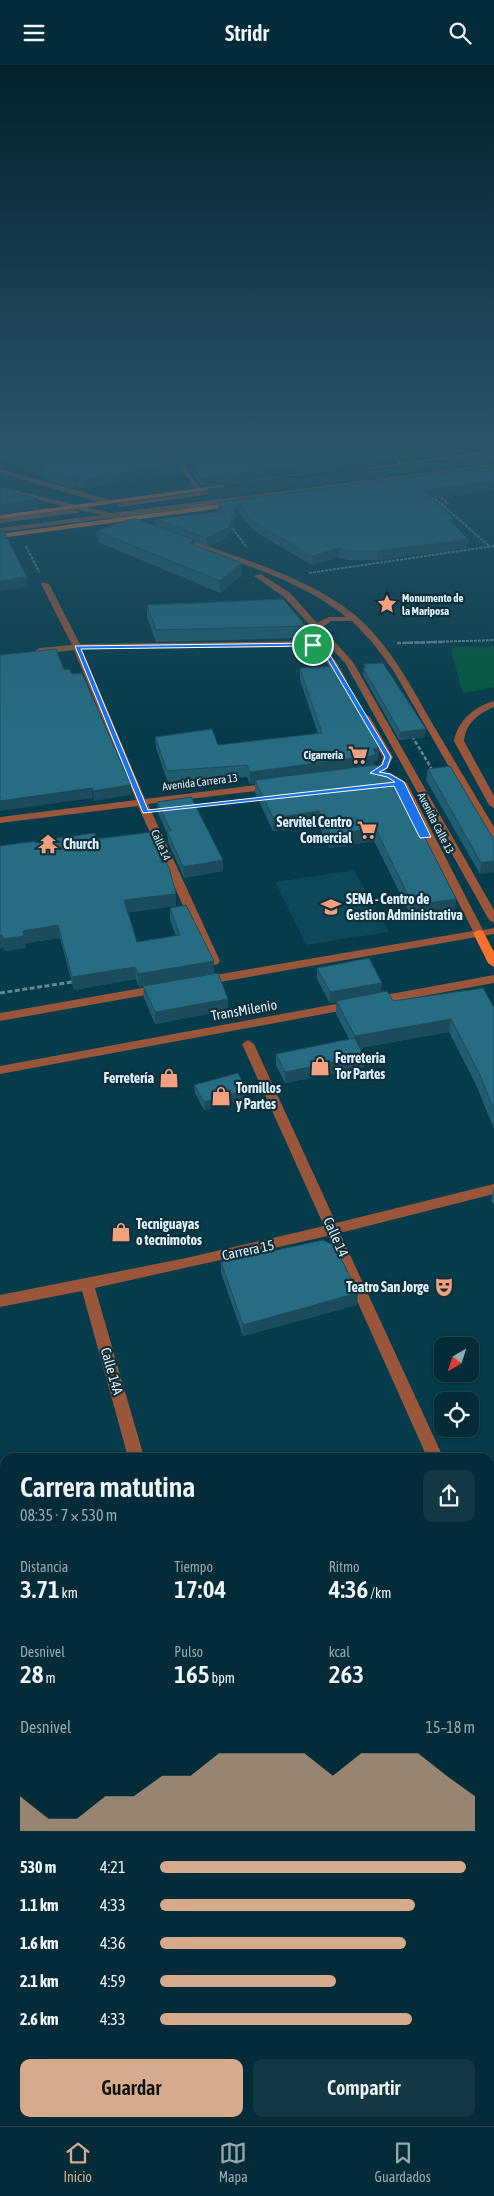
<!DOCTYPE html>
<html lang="es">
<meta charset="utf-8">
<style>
:root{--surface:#042c38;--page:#123843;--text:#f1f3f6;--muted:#97a7ae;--line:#254853;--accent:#d6ab8b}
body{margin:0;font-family:"Asap Condensed",sans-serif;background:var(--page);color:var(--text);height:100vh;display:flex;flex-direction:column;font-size:19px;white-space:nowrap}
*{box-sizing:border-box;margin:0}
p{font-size:16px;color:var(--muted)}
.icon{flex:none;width:28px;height:28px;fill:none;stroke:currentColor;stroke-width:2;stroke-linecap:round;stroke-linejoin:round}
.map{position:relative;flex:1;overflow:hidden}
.details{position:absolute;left:0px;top:1388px;width:495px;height:674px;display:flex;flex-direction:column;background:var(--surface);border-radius:15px 15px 0 0;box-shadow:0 1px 4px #0004,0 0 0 1px var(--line)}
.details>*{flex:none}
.needle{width:32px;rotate:219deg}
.tools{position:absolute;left:434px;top:1272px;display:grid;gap:10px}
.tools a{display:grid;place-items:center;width:45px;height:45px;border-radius:10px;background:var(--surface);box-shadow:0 1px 4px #0004,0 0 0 1px var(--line);font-size:25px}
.pin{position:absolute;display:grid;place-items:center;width:42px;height:42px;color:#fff;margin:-21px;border:2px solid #fff;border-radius:50%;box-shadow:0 1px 5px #0007}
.round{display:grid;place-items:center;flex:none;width:52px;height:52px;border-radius:10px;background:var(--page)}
.overview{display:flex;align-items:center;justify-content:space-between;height:85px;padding:0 20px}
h1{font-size:28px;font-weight:600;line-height:38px}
.figures{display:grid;grid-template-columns:repeat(3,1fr);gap:8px;height:85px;padding:5px 20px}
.figures div{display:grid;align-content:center}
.figures b{font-size:25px;font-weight:600}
.figures small{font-size:14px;font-weight:400}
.figures p{font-size:14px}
.chart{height:140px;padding:10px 20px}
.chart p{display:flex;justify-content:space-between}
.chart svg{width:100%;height:90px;margin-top:5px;fill:var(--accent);opacity:.7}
.button{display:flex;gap:10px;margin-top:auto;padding:10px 20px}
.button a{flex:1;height:58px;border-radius:10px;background:var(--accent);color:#111;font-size:20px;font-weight:600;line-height:58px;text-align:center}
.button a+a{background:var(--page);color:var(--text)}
ul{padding:0 20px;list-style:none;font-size:16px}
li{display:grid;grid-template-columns:80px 60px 1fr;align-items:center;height:38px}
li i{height:12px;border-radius:6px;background:var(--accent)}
header{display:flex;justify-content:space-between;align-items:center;height:65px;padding:0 20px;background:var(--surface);font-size:22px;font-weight:600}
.menu{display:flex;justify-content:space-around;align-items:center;height:70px;border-top:1px solid var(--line);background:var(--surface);font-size:14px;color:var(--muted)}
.menu a{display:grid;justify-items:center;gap:2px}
.menu .on{color:var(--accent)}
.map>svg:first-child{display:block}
.built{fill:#0c4859}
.green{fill:#00593c}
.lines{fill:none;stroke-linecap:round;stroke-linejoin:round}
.path-far2{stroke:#608996;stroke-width:2;stroke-dasharray:3 1;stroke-linecap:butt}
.path-far1{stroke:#608996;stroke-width:2.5;stroke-dasharray:4 2;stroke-linecap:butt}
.path{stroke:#608996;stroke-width:3;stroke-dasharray:5 2.5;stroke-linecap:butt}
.minor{fill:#99563b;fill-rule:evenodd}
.major{fill:#fa702f;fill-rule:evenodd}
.wall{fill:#215d70}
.shaded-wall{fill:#1b4c5b}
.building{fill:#266c82;stroke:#1b4c5b}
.route{fill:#1a73e8;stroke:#fff;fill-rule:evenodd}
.labels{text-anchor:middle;stroke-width:4.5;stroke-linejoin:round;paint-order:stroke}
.far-poi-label{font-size:11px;font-weight:bold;fill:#d9f1fb;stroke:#122f39;text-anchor:start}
.far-street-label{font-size:11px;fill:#d9f1fb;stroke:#122f39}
.poi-label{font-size:14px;font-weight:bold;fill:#d9f1fb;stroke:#122f39;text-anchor:start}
.street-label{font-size:14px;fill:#d9f1fb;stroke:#122f39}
</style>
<header><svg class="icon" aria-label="menu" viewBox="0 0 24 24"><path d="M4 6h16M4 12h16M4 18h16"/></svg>Stridr<svg class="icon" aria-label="search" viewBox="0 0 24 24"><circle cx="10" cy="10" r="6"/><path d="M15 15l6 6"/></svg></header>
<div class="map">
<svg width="494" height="2061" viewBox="0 0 494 2061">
<rect width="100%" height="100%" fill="#053b4a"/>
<g class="built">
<path d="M354,805L389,867L306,880L275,817Z"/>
<path d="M494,1707V2061H10L9,2056H490V1708Z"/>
<path d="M5,1890V2024L0,1984V1891Z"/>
</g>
<path class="green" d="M494,581V622L463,628L450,582Z"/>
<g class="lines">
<g class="path-far2">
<path d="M233,418L336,404"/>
<path d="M438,430L448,438L441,439"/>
<path d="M432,431L489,481"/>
<path d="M230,460L247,483"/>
<path d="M26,481L39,507"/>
<path d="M309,508L494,481"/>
<path d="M402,578L494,575"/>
</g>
<g class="path-far1">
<path d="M397,578L442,577"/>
<path d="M412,671L433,706"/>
</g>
<path class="path" d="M0,928L72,917"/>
<g class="minor">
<path d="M162,379H169L201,424V426H197Z"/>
<path d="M377,379H384L404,398V400H400Z"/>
<path d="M494,399V403L121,452L136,456L137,458L133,460L110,453L0,467V463L101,450L0,426V422L111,448Z"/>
<path d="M0,404L111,435L112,437L105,439L0,408Z"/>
<path d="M224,424L228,426L226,427L120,442L116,440L120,438Z"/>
<path d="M75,444L79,446L78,448L0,458V454Z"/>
<path d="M177,472H183C235,492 292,507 340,539C383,567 407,614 432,658C453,693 473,727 494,762V774L489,771L393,605L372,577L352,556H331L322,563L353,597L494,845V858L489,855L345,598L284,532L254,511L261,509L290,528L317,558L329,552H346C298,513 234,497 177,476Z"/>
<path d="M42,517L49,519L80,579L306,576C329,581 337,597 347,616L340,618L321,589L306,582L82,584L145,734L272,718L277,721L272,724L148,739L220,896L218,899L214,900L208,896L138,741L0,758V752L136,735L74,585L39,589L35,586L39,583L72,580L41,519Z"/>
<path d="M494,636V642C478,649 466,658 464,676L494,731V743L489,740L454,676C458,655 474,642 494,636Z"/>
<path d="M365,649L370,652L393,692L388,703L383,706L391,708L407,718L483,865L494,863V869L203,920L199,919L197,916L199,913L203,912L473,866L398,720L385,713L370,710L368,708L381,699L383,692L360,652Z"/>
<path d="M494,910V918L374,940L368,936L374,932Z"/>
<path d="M159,920L163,921L165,924L163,927L0,956V948Z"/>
<path d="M352,936L356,937L358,940L356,943L0,1009V1001Z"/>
<path d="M248,975L254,979L336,1158L494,1119V1129L340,1168L443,1392H427L328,1171L95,1223L144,1392H128L82,1226L0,1242V1230L186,1193L324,1161L242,979Z"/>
<path d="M490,1505L494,1507V1530L490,1528Z"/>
<path d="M5,1569V1585L0,1587V1571Z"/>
<path d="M494,1672V1690L490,1691V1673Z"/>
<path d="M5,1778V1798L0,1799V1779Z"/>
</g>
<g class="major">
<path d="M494,385V389L369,405L366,403Z"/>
<path d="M223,420L225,421V423L0,454V450Z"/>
<path d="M235,437L239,439L238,441L0,473V469Z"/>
<path d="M479,865L483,866L494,887V902L488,898L473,868Z"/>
</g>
</g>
<g class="wall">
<path d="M0,379L180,407L84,423L77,421L73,423L41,413V409L0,395Z"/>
<path d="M171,379H384L393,396L202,422Z"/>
<path d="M387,379H494L404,395Z"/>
<path d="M432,432L454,460L468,474L467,483L377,495H347L338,492L312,500L254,466L238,447L228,472L207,482L195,477V480L242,498V510L220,528L98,477L97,466L155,461V454L219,447L218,437Z"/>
<path d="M147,540L306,561L305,573L156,577L147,552Z"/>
<path d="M364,599L425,672L399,675L363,610Z"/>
<path d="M300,603L373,672L379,683L378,695L375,696V700L456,834L454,848L412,853L374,776L330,783L318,759L273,766L255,728V718L250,719L247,712L168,718L156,683L155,672L218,680L318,669L300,615Z"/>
<path d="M428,704L494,775L480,809L426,715Z"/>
<path d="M157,737L223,795V806L184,813L168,777L167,768L158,748Z"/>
<path d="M96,774L176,829V841L128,847L137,877L176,871L170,855V843L214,896V909L228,934V945L155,959L144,933L143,921L139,922L136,914L74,925L60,873L25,878L26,883L5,886L4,883H0V781Z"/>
<path d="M317,903L381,928L393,936L494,943V1064L477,1022L449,967L360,983L364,991V1002L285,1018L276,1000V989L349,974L336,949V937L330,938L317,914Z"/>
<path d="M194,1020L247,1033L204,1045L195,1028Z"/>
<path d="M494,1121V1140L491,1136Z"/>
<path d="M221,1197L357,1240L243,1271L221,1208Z"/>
<path d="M490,1708H494V1768L490,1769Z"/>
<path d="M5,1718V1766L0,1764V1719Z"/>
<path d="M449,2056H490L494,2061H450Z"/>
</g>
<g class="shaded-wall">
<path d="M464,379H494V384L404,395V387Z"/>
<path d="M394,388L393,396L202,422L201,413Z"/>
<path d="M494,389V397L208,433V424Z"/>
<path d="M180,398V407L84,423L83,414Z"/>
<path d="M76,412L77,421L73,423V414Z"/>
<path d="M494,416V425L423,434L424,425Z"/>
<path d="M38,434L39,443L0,450V440Z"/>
<path d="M238,438V447L228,472L207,482L206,473Z"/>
<path d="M454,454L453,463L449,455Z"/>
<path d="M468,474L467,483L377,495L378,486Z"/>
<path d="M195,475V487L189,478Z"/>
<path d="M339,483L338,492L312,500V491Z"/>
<path d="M242,498V510L220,528V516Z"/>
<path d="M27,512L28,522L0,526V516Z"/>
<path d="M426,664L425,672L399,675L400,667Z"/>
<path d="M370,666H373V678Z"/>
<path d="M379,683L378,695L375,696V701L255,715V718L250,719V707Z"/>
<path d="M131,720L132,730L94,736L93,726Z"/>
<path d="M92,723L93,733L0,746V736Z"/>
<path d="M319,746L318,759L273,766V753Z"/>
<path d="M375,763L374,776L330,783L331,770Z"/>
<path d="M223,795V806L184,813L183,802Z"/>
<path d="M494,796V807L480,809L481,798Z"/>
<path d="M176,829V841L125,848L124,835Z"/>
<path d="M456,834L454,848L412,853L413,840Z"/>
<path d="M58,860L60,873L25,878L26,883L5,886L3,874L23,866Z"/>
<path d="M0,870H2L4,883H0Z"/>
<path d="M214,896V909L139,922L138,909Z"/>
<path d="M135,902L136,914L74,925L72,912Z"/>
<path d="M382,918L381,929L336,936V937L330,938V927Z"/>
<path d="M228,934V945L155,959V947Z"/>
<path d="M451,954L449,967L354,984L355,971Z"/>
<path d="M364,991V1002L285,1018V1007Z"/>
<path d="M247,1025V1033L204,1045V1037Z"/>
<path d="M358,1228L357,1240L243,1271V1260Z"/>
</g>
<g class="building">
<path d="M0,379H166L180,398L83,414L76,412L73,414L40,405L45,403L0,387Z"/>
<path d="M177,379H384L394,388L201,413Z"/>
<path d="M396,379H464L404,387Z"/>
<path d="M494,388V389L208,424Z"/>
<path d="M494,401V416L424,425L454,454L449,455L468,474L378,486H347L339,483L312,491L254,457L238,438L228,463L206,473L155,454L225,446L218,437Z"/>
<path d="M0,424L38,434L0,440Z"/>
<path d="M136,454L195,475L189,478L242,498L220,516L97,466L127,455Z"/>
<path d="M0,465H3L27,512L0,516Z"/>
<path d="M283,534L306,561L156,565L147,540Z"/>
<path d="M56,584L64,605L69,604L72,609L82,608L131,720L93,726L92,723L0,736V590Z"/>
<path d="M383,598L426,664L400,667L363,603H366L364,599Z"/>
<path d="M335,601L373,666H370L379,683L373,684L376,689L371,691L250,707L247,700L167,706L155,672L212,664L218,680L322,668L300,603Z"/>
<path d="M374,700L384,702L417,757L456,834L413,840L375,763L331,770L319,746L273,753L255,715Z"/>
<path d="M450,701L494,775V796L481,798L428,704Z"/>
<path d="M191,732L223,795L183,802L167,766H171L157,737Z"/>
<path d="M152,767L169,803L176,829L124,835L137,877L180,870L170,843L186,840L214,896L138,909L135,902L72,912L58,860L23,866L24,871L3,874L2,870H0V781L95,768L96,774Z"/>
<path d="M369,893L382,918L330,927L317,903Z"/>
<path d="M218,908L228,934L155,947L143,921Z"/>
<path d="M483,923L494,943V1045L479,1008L451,954L355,971L336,936L387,926L393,936Z"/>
<path d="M355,973L364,991L285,1007L276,989Z"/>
<path d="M238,1008L247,1025L204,1037L194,1020Z"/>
<path d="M323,1175L335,1181L358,1228L243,1260L221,1197Z"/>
<path d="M490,1708H494V1758L490,1759Z"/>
<path d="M5,1718V1761L0,1759V1719Z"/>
<path d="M494,1998V2061H455L454,2056H490V1999Z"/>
<path d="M115,2056H295L296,2061H89Z"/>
</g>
<linearGradient id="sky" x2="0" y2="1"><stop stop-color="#032029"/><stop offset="0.57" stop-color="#2a556b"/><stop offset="1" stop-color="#2a556b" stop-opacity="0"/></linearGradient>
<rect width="494" height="668" fill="url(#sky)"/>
<path class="route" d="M313,578L323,581L330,590L391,692L387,703L379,707L390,709L404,717L431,772L420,773L394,721L143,748L75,581ZM312,581L319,584L325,590L385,692L382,700L370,708L387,712L395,717L148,745L81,584Z"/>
<defs>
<symbol id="sight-bare" viewBox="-9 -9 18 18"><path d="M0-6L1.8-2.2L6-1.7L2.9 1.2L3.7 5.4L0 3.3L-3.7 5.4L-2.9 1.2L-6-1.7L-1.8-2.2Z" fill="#f2a07f" stroke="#122f39" stroke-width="2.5" paint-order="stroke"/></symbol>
<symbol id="supermarket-bare" viewBox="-9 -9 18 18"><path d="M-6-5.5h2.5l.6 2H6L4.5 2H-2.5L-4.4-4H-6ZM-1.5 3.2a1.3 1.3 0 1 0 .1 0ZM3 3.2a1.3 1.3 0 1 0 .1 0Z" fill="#f2a07f" stroke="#122f39" stroke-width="2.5" paint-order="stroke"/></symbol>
<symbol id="temple-bare" viewBox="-9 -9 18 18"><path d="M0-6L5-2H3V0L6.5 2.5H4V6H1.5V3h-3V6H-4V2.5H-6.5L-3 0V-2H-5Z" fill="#f2a07f" stroke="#122f39" stroke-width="2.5" paint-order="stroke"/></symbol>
<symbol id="university-bare" viewBox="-9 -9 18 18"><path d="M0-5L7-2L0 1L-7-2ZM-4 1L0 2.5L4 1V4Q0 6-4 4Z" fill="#f2a07f" stroke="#122f39" stroke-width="2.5" paint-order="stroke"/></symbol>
<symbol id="shop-bare" viewBox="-9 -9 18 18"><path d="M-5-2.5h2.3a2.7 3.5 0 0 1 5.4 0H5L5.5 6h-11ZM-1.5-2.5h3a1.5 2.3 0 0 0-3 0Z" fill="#f2a07f" stroke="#122f39" stroke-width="2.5" paint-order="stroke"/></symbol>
<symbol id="theatre-bare" viewBox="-9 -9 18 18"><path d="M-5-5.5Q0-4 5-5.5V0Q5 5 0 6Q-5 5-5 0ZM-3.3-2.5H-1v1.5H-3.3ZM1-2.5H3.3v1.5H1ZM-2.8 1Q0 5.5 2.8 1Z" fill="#f2a07f" stroke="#122f39" stroke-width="2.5" paint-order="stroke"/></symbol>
</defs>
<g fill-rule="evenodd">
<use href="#sight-bare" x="373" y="525" width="28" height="28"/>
<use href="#supermarket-bare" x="344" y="676" width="28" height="28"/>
<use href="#supermarket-bare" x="353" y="751" width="28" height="28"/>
<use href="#temple-bare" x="34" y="765" width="28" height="28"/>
<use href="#university-bare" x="317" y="828" width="28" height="28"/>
<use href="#shop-bare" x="306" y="987" width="28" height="28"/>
<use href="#shop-bare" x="155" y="999" width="28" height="28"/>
<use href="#shop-bare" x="207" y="1017" width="28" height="28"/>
<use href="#shop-bare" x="107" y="1153" width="28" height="28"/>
<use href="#theatre-bare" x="430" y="1208" width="28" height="28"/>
</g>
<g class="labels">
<g class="far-poi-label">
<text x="402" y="537">Monumento de<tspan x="402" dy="13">la Mariposa</tspan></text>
<text x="343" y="694" text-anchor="end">Cigarreria</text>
</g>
<g class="far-street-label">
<text transform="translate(200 717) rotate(-7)" y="4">Avenida Carrera 13</text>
<text transform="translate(436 758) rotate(63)" y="4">Avenida Calle 13</text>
<text transform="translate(161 780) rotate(66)" y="4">Calle 14</text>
</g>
<g class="poi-label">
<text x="352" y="762" text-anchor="end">Servitel Centro<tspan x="352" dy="16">Comercial</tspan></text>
<text x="63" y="784">Church</text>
<text x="346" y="839">SENA - Centro de<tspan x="346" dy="16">Gestion Administrativa</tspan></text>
<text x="335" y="998">Ferreteria<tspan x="335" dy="16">Tor Partes</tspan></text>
<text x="154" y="1018" text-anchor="end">Ferretería</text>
<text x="236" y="1028">Tornillos<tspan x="236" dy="16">y Partes</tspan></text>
<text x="136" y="1164">Tecniguayas<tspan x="136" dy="16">o tecnimotos</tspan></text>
<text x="429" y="1227" text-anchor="end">Teatro San Jorge</text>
</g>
<g class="street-label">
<text transform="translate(244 945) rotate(-10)" y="5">TransMilenio</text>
<text transform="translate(336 1172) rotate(66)" y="5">Calle 14</text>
<text transform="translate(248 1185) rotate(-12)" y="5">Carrera 15</text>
<text transform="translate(112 1306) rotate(74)" y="5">Calle 14A</text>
</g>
</g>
</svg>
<div class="tools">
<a><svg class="needle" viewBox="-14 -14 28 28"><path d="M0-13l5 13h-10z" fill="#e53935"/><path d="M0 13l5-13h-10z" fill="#97a7ae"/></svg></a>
<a><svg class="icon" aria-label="locate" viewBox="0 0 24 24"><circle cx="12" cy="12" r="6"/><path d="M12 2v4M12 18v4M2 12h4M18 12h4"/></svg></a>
</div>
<div class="pin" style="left:313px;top:580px;background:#1e9e55"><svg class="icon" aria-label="arrive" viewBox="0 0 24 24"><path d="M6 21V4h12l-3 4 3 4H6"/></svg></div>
<section class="details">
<div class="overview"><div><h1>Carrera matutina</h1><p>08:35 · 7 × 530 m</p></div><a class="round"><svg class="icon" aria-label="share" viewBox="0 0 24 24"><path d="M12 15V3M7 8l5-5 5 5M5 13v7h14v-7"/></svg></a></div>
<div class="figures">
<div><p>Distancia</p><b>3.71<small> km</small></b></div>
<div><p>Tiempo</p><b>17:04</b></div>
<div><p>Ritmo</p><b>4:36<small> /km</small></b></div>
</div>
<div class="figures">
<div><p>Desnivel</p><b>28<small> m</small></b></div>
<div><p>Pulso</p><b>165<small> bpm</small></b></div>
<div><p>kcal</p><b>263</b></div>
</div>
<div class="chart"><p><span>Desnivel</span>15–18 m</p>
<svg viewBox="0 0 160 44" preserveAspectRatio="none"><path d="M0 44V27L10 38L20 38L30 27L40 27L50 17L60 17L70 6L80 6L90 6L100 6L110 17L120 6L130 6L140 6L150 17L160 27V44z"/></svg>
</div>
<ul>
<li><b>530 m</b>4:21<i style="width:97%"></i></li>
<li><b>1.1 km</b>4:33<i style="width:81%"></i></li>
<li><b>1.6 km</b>4:36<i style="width:78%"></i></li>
<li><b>2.1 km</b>4:59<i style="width:56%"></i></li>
<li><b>2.6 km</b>4:33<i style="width:80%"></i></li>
</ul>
<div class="button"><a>Guardar</a><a>Compartir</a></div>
</section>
</div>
<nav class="menu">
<a class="on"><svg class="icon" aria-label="home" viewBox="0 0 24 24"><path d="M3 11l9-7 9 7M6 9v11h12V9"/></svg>Inicio</a>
<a><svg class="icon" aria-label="map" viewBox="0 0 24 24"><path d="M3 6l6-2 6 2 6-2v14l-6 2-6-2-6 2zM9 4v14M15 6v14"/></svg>Mapa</a>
<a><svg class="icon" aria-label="saved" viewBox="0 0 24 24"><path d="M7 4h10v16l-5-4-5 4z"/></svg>Guardados</a>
</nav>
